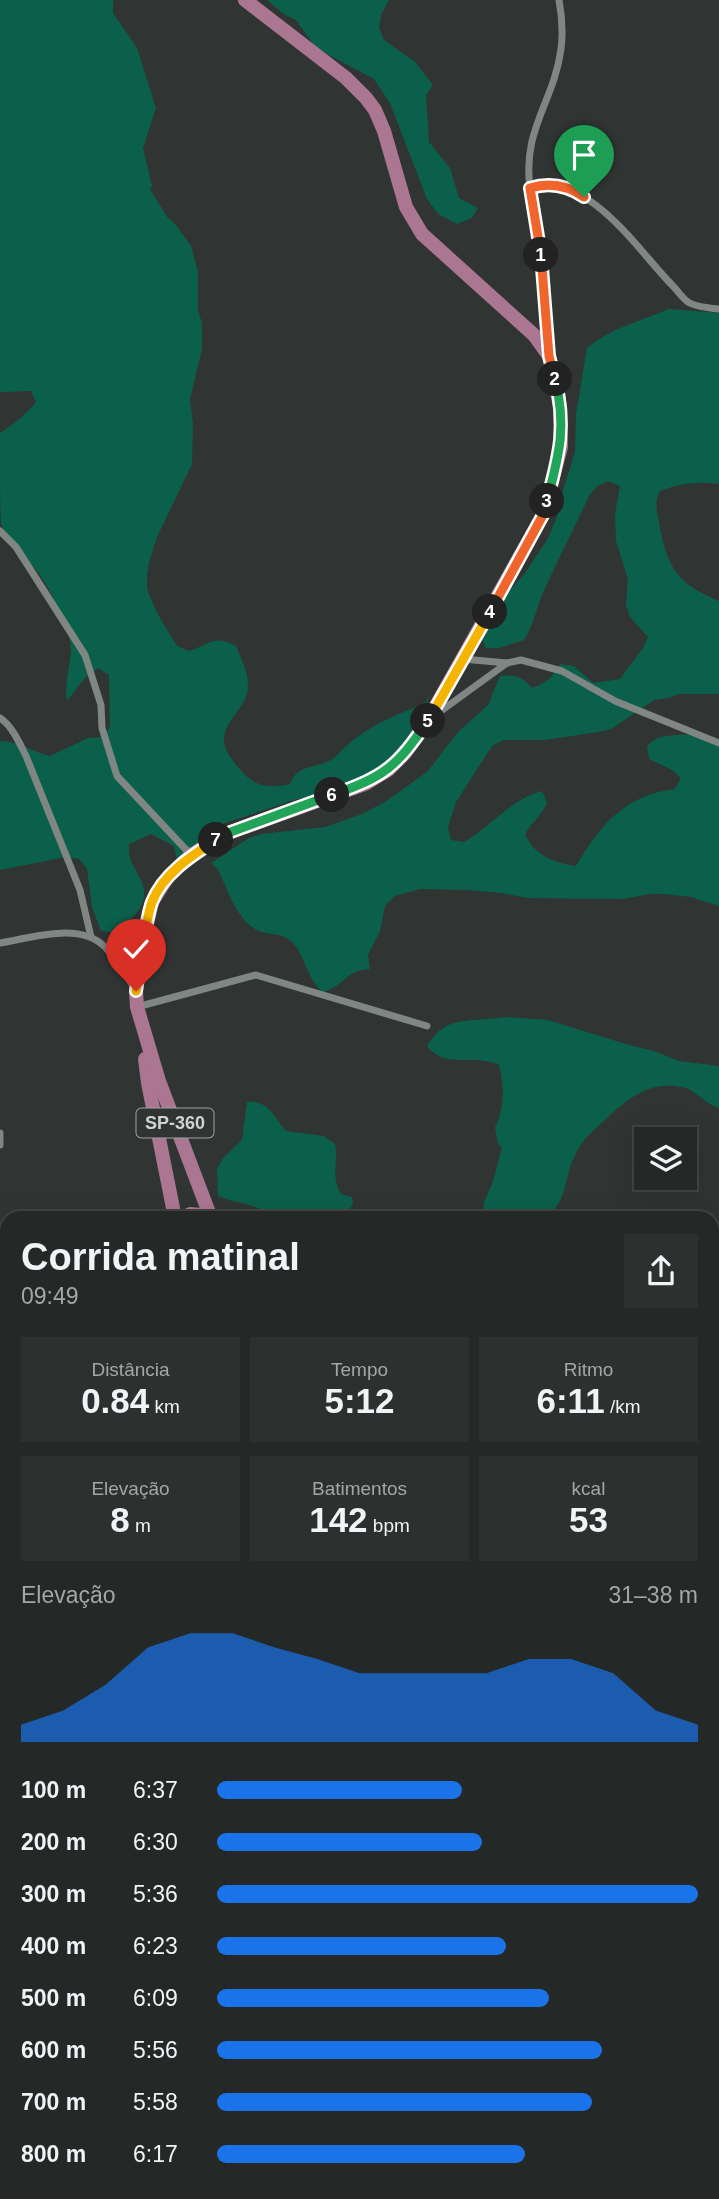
<!DOCTYPE html>
<html lang="pt">
<meta charset="utf-8">
<style>
:root{--surface:#242826;--page:#2c302e;--text:#f1f3f6;--muted:#a3a6a7;--line:#414443;--accent:#1a73e8}
body{margin:0;font-family:Helvetica,sans-serif;background:var(--page);color:var(--text);height:100vh;display:flex;flex-direction:column;font-size:26px;white-space:nowrap}
*{box-sizing:border-box;margin:0}
p{font-size:23px;color:var(--muted)}
.icon{flex:none;width:38px;height:38px;fill:none;stroke:currentColor;stroke-width:2;stroke-linecap:round;stroke-linejoin:round}
.map{position:relative;flex:1;overflow:hidden}
.details{position:absolute;left:0px;top:1211px;width:719px;height:989px;display:flex;flex-direction:column;background:var(--surface);border-radius:21px 21px 0 0;box-shadow:0 7px 28px #0002,0 0 0 2px var(--line)}
.details>*{flex:none}
.buttons{position:absolute;left:634px;top:1127px;display:grid;gap:14px}
.buttons a{display:grid;place-items:center;width:63px;height:63px;border-radius:0px;background:var(--surface);box-shadow:0 7px 28px #0002,0 0 0 2px var(--line);font-size:35px}
.pin{position:absolute;display:grid;place-items:center;width:60px;height:60px;color:#fff;margin:-72px -30px;border-radius:50% 50% 50% 0;rotate:-45deg;box-shadow:0 0 7px #0007}
.pin .icon{rotate:45deg}
.km{position:absolute;width:35px;height:35px;margin:-18px;border-radius:50%;background:#222;color:#fff;font-size:19px;line-height:35px;text-align:center}
.round{display:grid;place-items:center;flex:none;width:74px;height:74px;border-radius:0px;background:var(--page)}
.summary{display:flex;align-items:center;justify-content:space-between;height:119px;padding:0 21px}
h1{font-size:38px;font-weight:800;line-height:52px}
.figures{display:grid;grid-template-columns:repeat(3,1fr);gap:10px;height:119px;padding:7px 21px}
.figures div{display:grid;align-content:center;border-radius:0px;background:var(--page);text-align:center}
.figures b{font-size:35px;font-weight:800}
.figures small{font-size:19px;font-weight:400}
.figures p{font-size:19px}
.chart{height:196px;padding:14px 21px}
.chart p{display:flex;justify-content:space-between}
.chart svg{width:100%;height:126px;margin-top:7px;fill:var(--accent);opacity:.7}
ul{padding:0 21px;list-style:none;font-size:23px}
li{display:grid;grid-template-columns:112px 84px 1fr;align-items:center;height:52px}
li i{height:18px;border-radius:9px;background:var(--accent)}
.map>svg:first-child{display:block}
.green{fill:#0b604b}
.lines{fill:none;stroke-linecap:round;stroke-linejoin:round}
.river{stroke:#001f16;stroke-width:16}
.minor{stroke:#7f8683;stroke-width:7}
.secondary{stroke:#957e8a;stroke-width:12}
.primary{stroke:#ab7691;stroke-width:14}
.split-1-casing{stroke:#fff;stroke-width:14}
.split-2-casing{stroke:#fff;stroke-width:14}
.split-3-casing{stroke:#fff;stroke-width:14}
.split-4-casing{stroke:#fff;stroke-width:14}
.split-5-casing{stroke:#fff;stroke-width:14}
.split-6-casing{stroke:#fff;stroke-width:14}
.split-7-casing{stroke:#fff;stroke-width:14}
.split-8-casing{stroke:#fff;stroke-width:14}
.split-9-casing{stroke:#fff;stroke-width:14}
.split-1{stroke:#f0652b;stroke-width:9}
.split-2{stroke:#f0652b;stroke-width:9}
.split-3{stroke:#22a559;stroke-width:9}
.split-4{stroke:#f0652b;stroke-width:9}
.split-5{stroke:#f5b400;stroke-width:9}
.split-6{stroke:#22a559;stroke-width:9}
.split-7{stroke:#22a559;stroke-width:9}
.split-8{stroke:#f5b400;stroke-width:9}
.split-9{stroke:#f5b400;stroke-width:9}
.labels{text-anchor:middle;stroke-width:5;stroke-linejoin:round;paint-order:stroke}
.shield{fill:#303533;stroke:#9fa4a2;stroke-width:2}
.shield-label{font-size:18px;font-weight:bold;fill:#cfd3d2}
</style>
<div class="map">
<svg width="719" height="2199" viewBox="0 0 719 2199">
<rect width="100%" height="100%" fill="#303533"/>
<g class="green">
<path d="M0,0H113V13L137,48L156,108L143,148L152,186L150,189L167,217L176,225L191,246L198,272V311L202,323V349L190,399L193,425L192,464L157,537L149,562L147,575V589L157,613L177,646L189,651C211,644 213,634 236,646C242,661 251,677 247,694C243,707 230,718 225,732C222,744 226,752 234,762C250,784 263,790 290,784C297,764 315,769 331,760C340,754 347,744 356,738C377,722 400,713 425,704L429,695L425,718L382,771L323,794L297,799L225,823L216,832L210,843L177,859L174,846L151,834L129,844C128,863 134,864 141,880C152,903 132,921 113,933L101,931L92,907L87,868L79,859L66,857L0,870V741C19,741 32,752 50,756L88,738L102,737L110,727L109,675L98,668L84,679L67,701C63,679 75,656 69,637C65,620 48,584 36,570C23,555 8,544 1,524C0,508 0,452 0,433C11,427 28,412 36,402L31,391L0,392Z"/>
<path d="M267,0H389L381,15L379,28L384,40L415,62L433,85L426,95L429,142L450,168L459,198L478,208L472,218L457,224L438,214L427,199L390,103L374,79L316,48L296,20L285,15Z"/>
<path d="M669,309L719,313V484C698,481 680,483 660,491C654,502 657,510 659,523C667,567 677,584 719,601V694H679L668,698L654,700L611,729L598,732L545,740H503L492,746L456,802L448,827L451,840L464,842C492,826 511,799 542,791L547,803C542,815 532,822 525,834C534,855 554,863 576,866C601,824 624,796 675,789L681,778L672,770L649,759L647,746C650,744 653,740 656,739C668,733 707,734 719,739V906L691,897L664,894H649L624,899L527,898L502,893L468,890L420,889L395,896L385,906L380,931L368,955L370,969C345,970 345,986 323,992C305,977 306,955 291,941C280,931 265,936 255,929C235,917 227,887 217,868L211,863L249,838L261,834L325,827L362,814L385,802L427,772L458,732L488,705L500,676C515,674 523,677 532,688C546,683 553,677 560,664L574,666L593,683L620,679L643,648L648,637L630,617L626,605L628,579L616,541L615,514L620,486L609,481L597,486L589,496C574,529 557,561 542,595C536,610 533,626 524,640L499,648H486L481,637L500,602L525,573L547,540L557,517L559,503L575,452L576,414L587,348C611,328 641,321 669,309Z"/>
<path d="M506,1017L548,1020L629,1045L654,1051L679,1061L719,1066V1108C705,1104 696,1090 682,1087C651,1081 631,1096 610,1115C595,1130 581,1139 573,1160C565,1176 566,1202 550,1213C534,1224 504,1218 486,1218C480,1205 486,1198 491,1186C496,1174 498,1160 502,1147L498,1144L495,1127C505,1109 504,1085 499,1065C474,1053 446,1070 427,1046C446,1013 472,1023 506,1017Z"/>
<path d="M247,1102C269,1100 273,1116 286,1131L324,1136L335,1144C339,1164 330,1175 341,1194L352,1197L353,1204L343,1218H272C260,1204 234,1203 218,1196L217,1169L223,1158L242,1140Z"/>
<path d="M712,1613L719,1614V1698L712,1686Z"/>
<path d="M0,1857H7V1920L0,1917Z"/>
<path d="M719,2028V2085L712,2088V2036Z"/>
<path d="M155,2193H317L323,2199H155Z"/>
</g>
<g class="lines">
<g class="river">
<path d="M712,1736L719,1748"/>
<path d="M0,1903L7,1900"/>
</g>
<g class="minor">
<path d="M530,188C522,129 554,102 561,49C563,33 562,16 559,0"/>
<path d="M549,350L541,259L530,188C589,171 637,250 673,286C678,291 682,298 688,302C695,307 710,308 719,309"/>
<path d="M0,531L16,547L85,655L101,705L102,728L117,776L191,855"/>
<path d="M507,663L521,660L562,671L615,701L719,743"/>
<path d="M434,716L507,663L463,659"/>
<path d="M0,718C12,726 19,742 26,756L80,890L91,937"/>
<path d="M0,943C31,938 80,921 105,947C116,959 125,974 134,987"/>
<path d="M137,1007L256,975L427,1026"/>
<path d="M0,1133V1145"/>
<path d="M0,1230L7,1247"/>
<path d="M0,1380L7,1374"/>
<path d="M0,1468L7,1484"/>
<path d="M0,1519L7,1523"/>
<path d="M0,1653L7,1658"/>
<path d="M712,1839L719,1842"/>
<path d="M0,1941L7,1937"/>
<path d="M0,2073L7,2071"/>
<path d="M484,2193L485,2199"/>
<path d="M694,2193L702,2199"/>
<path d="M117,2199L147,2193"/>
<path d="M390,2199L392,2193"/>
</g>
<path class="secondary" d="M712,1583L719,1586"/>
<g class="primary">
<path d="M145,1059L148,1083L175,1218"/>
<path d="M185,1218L190,1214L202,1215L205,1218"/>
<path d="M211,1218L159,1081L137,1007L136,991L143,942L152,902L167,878L191,855L228,833L365,784L388,770L405,753L428,720L543,515L561,447L560,406L549,356L534,335L422,234L406,207L384,131L375,110L366,98L346,78L245,0"/>
<path d="M0,1785L7,1782"/>
<path d="M0,1798H7"/>
</g>
</g>
<g class="lines">
<defs>
<path id="split-1" d="M541,255L530,188C550,182 567,185 584,197"/>
<path id="split-2" d="M541,255L549,356L555,379"/>
<path id="split-3" d="M547,501C559,455 567,427 555,379"/>
<path id="split-4" d="M490,612L543,515L547,501"/>
<path id="split-5" d="M428,721L490,612"/>
<path id="split-6" d="M332,795C386,776 396,767 428,721"/>
<path id="split-7" d="M216,840L228,833L332,795"/>
<path id="split-8" d="M144,936C147,925 148,913 152,902C163,874 191,856 216,840"/>
<path id="split-9" d="M136,991L144,936"/>
</defs>
<use href="#split-1" class="split-1-casing"/>
<use href="#split-2" class="split-2-casing"/>
<use href="#split-3" class="split-3-casing"/>
<use href="#split-4" class="split-4-casing"/>
<use href="#split-5" class="split-5-casing"/>
<use href="#split-6" class="split-6-casing"/>
<use href="#split-7" class="split-7-casing"/>
<use href="#split-8" class="split-8-casing"/>
<use href="#split-9" class="split-9-casing"/>
<use href="#split-1" class="split-1"/>
<use href="#split-2" class="split-2"/>
<use href="#split-3" class="split-3"/>
<use href="#split-4" class="split-4"/>
<use href="#split-5" class="split-5"/>
<use href="#split-6" class="split-6"/>
<use href="#split-7" class="split-7"/>
<use href="#split-8" class="split-8"/>
<use href="#split-9" class="split-9"/>
</g>
<g class="labels">
<rect class="shield" x="136.5" y="1108.5" width="77" height="29" rx="5"/>
<g class="shield-label">
<text x="175" y="1129">SP-360</text>
</g>
</g>
</svg>
<div class="buttons">
<a><svg class="icon" aria-label="layers" viewBox="0 0 24 24"><path d="M12 4l9 5-9 5-9-5zM3 14l9 5 9-5"/></svg></a>
</div>
<div class="pin" style="left:584px;top:197px;background:#1e9e55"><svg class="icon" aria-label="arrive" viewBox="0 0 24 24"><path d="M6 21V4h12l-3 4 3 4H6"/></svg></div>
<div class="pin" style="left:136px;top:991px;background:#d93025"><svg class="icon" aria-label="check" viewBox="0 0 24 24"><path d="M5 12l5 5 9-10"/></svg></div>
<b class="km" style="left:541px;top:255px">1</b>
<b class="km" style="left:555px;top:379px">2</b>
<b class="km" style="left:547px;top:501px">3</b>
<b class="km" style="left:490px;top:612px">4</b>
<b class="km" style="left:428px;top:721px">5</b>
<b class="km" style="left:332px;top:795px">6</b>
<b class="km" style="left:216px;top:840px">7</b>
<section class="details">
<div class="summary"><div><h1>Corrida matinal</h1><p>09:49</p></div><a class="round"><svg class="icon" aria-label="share" viewBox="0 0 24 24"><path d="M12 15V3M7 8l5-5 5 5M5 13v7h14v-7"/></svg></a></div>
<div class="figures">
<div><p>Distância</p><b>0.84<small> km</small></b></div>
<div><p>Tempo</p><b>5:12</b></div>
<div><p>Ritmo</p><b>6:11<small> /km</small></b></div>
</div>
<div class="figures">
<div><p>Elevação</p><b>8<small> m</small></b></div>
<div><p>Batimentos</p><b>142<small> bpm</small></b></div>
<div><p>kcal</p><b>53</b></div>
</div>
<div class="chart"><p><span>Elevação</span>31–38 m</p>
<svg viewBox="0 0 160 44" preserveAspectRatio="none"><path d="M0 44V38L10 33L20 24L30 11L40 6L50 6L60 11L70 15L80 20L90 20L100 20L110 20L120 15L130 15L140 20L150 33L160 38V44z"/></svg>
</div>
<ul>
<li><b>100 m</b>6:37<i style="width:51%"></i></li>
<li><b>200 m</b>6:30<i style="width:55%"></i></li>
<li><b>300 m</b>5:36<i style="width:100%"></i></li>
<li><b>400 m</b>6:23<i style="width:60%"></i></li>
<li><b>500 m</b>6:09<i style="width:69%"></i></li>
<li><b>600 m</b>5:56<i style="width:80%"></i></li>
<li><b>700 m</b>5:58<i style="width:78%"></i></li>
<li><b>800 m</b>6:17<i style="width:64%"></i></li>
</ul>
</section>
</div>
